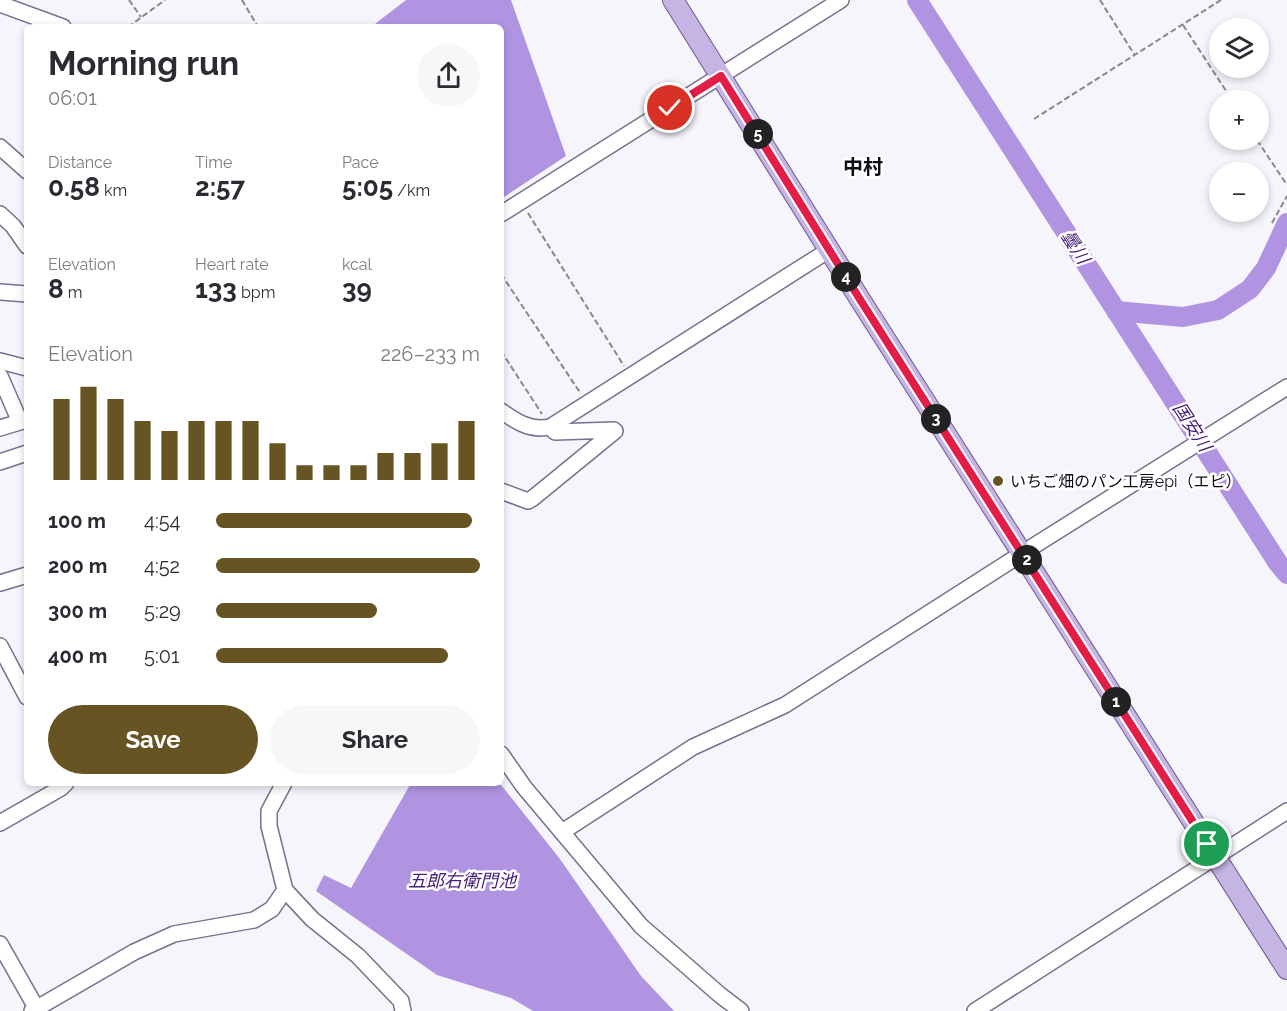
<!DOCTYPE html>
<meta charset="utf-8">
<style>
:root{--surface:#fff;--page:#f7f7f7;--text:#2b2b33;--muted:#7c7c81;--accent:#652}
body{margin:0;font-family:Raleway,"Noto Sans JP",sans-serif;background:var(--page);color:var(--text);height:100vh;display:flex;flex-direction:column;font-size:22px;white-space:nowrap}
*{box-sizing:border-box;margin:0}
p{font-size:20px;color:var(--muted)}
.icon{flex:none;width:33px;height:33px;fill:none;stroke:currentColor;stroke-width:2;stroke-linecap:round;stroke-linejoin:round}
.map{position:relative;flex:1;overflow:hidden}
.panel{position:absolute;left:24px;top:24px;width:480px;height:762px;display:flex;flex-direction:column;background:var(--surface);border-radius:9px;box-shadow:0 3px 9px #0003}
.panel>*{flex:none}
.fabs{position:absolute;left:1209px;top:18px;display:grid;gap:12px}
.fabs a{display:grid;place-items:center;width:60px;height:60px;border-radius:50%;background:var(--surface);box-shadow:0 3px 9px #0003;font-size:30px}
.pin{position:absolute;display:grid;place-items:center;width:51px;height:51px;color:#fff;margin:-26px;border:3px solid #fff;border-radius:50%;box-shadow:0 2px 6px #0007}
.km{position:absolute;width:30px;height:30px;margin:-15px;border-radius:50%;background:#222;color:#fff;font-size:16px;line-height:30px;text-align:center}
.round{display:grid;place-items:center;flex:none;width:63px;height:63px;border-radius:32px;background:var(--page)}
.summary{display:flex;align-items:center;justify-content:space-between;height:102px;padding:0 24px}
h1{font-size:33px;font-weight:700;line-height:45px}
.metrics{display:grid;grid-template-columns:repeat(3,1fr);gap:9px;height:102px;padding:6px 24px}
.metrics div{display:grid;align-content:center}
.metrics b{font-size:26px;font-weight:700}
.metrics small{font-size:16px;font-weight:400}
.metrics p{font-size:16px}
.chart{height:168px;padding:12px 24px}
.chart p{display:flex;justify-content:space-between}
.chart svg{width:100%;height:108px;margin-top:6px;stroke:var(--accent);stroke-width:6}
.cta{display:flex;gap:12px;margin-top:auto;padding:12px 24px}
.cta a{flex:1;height:69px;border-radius:36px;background:var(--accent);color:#fff;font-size:24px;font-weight:700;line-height:69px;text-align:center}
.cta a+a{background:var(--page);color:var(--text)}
ul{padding:0 24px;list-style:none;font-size:20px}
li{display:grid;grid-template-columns:96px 72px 1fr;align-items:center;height:45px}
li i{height:15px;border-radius:8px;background:var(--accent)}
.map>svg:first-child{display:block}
.water{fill:#b094e2}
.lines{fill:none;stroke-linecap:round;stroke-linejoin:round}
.river{stroke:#b094e2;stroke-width:20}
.minor-casing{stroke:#7a6f8f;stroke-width:18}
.major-casing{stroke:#6d5a8e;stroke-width:22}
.path{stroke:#89868f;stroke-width:2;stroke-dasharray:6 3;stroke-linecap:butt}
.minor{stroke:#fff;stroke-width:15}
.major{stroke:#c5b5e2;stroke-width:20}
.route-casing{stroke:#fff;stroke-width:12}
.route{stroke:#e11d48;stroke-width:8}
.poi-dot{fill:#652;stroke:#fff;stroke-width:2}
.labels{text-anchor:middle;stroke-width:5;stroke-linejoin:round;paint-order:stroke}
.poi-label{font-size:16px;fill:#0f0b17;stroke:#fff;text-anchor:start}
.water-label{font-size:18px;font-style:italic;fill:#49207a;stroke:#fff}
.quarter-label{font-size:20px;font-weight:bold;fill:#0f0b17;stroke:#fff}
</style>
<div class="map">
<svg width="1287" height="1011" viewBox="0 0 1287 1011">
<rect width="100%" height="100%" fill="#f7f5fc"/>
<g class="water">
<path d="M406,0H511L566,156L501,199V27H371Z"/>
<path d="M411,783H497L502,786L560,859L641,976L674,1011H533L511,998L437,975L316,891L324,875L351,888Z"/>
</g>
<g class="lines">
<g class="river">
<path d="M917,0L1278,563L1287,574"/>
<path d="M1116,311L1183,317L1218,310L1250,289L1266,268L1287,223"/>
</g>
<defs>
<g id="minor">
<path d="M0,4L63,27"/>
<path d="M0,147L27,171"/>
<path d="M0,214L13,226L27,246"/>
<path d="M501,214L841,0"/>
<path d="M0,292L27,294"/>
<path d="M0,361L27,368"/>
<path d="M0,376L20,422L0,428"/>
<path d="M501,411C517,422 530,431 550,427L829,250"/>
<path d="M0,462L27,453"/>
<path d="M501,491L528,501L533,498L615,431L614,430L555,432L550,427"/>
<path d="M0,583L27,575"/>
<path d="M0,646L27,697"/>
<path d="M501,754L524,787L641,926L720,995L741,1011"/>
<path d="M284,783L269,811V826L285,890L312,919L358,956L401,1001L403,1011"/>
<path d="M0,823L61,788L66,783"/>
<path d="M562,832L693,747L785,705L1040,542L1287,387"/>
<path d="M0,944L38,1011"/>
<path d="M32,1011L134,952L174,934L254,920L272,909L285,890"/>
<path d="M975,1011L1287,811"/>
</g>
<path id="major" d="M673,0L861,301L1287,969"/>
</defs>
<use href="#minor" class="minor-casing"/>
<use href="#major" class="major-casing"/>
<g class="path">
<path d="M129,0L141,17"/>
<path d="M242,0L258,27"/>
<path d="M1100,0L1134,54"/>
<path d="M1183,25L1232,100"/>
<path d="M128,27L165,0"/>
<path d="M1034,119L1221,0"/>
<path d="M1257,140L1287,185"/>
<path d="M528,213L624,366"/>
<path d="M1272,223L1287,196"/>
<path d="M501,274L581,394"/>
<path d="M501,351L542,414"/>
</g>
<use href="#minor" class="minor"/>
<use href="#major" class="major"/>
</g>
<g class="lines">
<defs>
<path id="route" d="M670,108L721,76L861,301L1207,844"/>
</defs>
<use href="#route" class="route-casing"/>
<use href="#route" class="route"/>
</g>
<circle class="poi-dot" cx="998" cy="481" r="6"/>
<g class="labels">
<g class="poi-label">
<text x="1010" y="487">いちご畑のパン工房epi（エピ）</text>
</g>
<g class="water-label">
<text transform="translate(1075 247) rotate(57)" y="6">曇川</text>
<text transform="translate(1192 427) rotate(57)" y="6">国安川</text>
<text x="462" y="887">五郎右衛門池</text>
</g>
<g class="quarter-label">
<text x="863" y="174">中村</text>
</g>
</g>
</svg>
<div class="fabs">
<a><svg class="icon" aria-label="layers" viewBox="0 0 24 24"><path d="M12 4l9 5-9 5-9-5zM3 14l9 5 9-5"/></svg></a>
<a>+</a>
<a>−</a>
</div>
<div class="pin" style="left:1207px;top:844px;background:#1e9e55"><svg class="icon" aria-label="arrive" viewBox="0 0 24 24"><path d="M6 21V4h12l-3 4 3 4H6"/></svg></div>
<div class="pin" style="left:670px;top:108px;background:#d93025"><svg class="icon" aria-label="check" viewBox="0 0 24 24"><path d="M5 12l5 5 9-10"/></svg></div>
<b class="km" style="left:1116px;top:702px">1</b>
<b class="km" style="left:1027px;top:560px">2</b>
<b class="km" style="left:936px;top:419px">3</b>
<b class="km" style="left:846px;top:277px">4</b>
<b class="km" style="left:758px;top:134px">5</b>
<section class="panel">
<div class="summary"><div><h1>Morning run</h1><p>06:01</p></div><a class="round"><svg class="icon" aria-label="share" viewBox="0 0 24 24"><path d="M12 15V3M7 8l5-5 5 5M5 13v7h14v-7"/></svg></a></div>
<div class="metrics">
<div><p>Distance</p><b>0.58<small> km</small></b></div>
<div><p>Time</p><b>2:57</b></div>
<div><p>Pace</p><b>5:05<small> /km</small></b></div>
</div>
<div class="metrics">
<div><p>Elevation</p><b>8<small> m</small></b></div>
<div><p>Heart rate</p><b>133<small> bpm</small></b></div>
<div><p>kcal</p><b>39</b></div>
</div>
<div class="chart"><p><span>Elevation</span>226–233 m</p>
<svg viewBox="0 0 160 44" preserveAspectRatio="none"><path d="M5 44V11M15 44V6M25 44V11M35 44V20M45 44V24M55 44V20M65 44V20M75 44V20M85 44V29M95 44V38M105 44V38M115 44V38M125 44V33M135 44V33M145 44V29M155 44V20"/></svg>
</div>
<ul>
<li><b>100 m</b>4:54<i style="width:97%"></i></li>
<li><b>200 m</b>4:52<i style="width:100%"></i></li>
<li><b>300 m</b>5:29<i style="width:61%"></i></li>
<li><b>400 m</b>5:01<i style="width:88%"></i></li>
</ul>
<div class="cta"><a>Save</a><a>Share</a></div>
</section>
</div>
